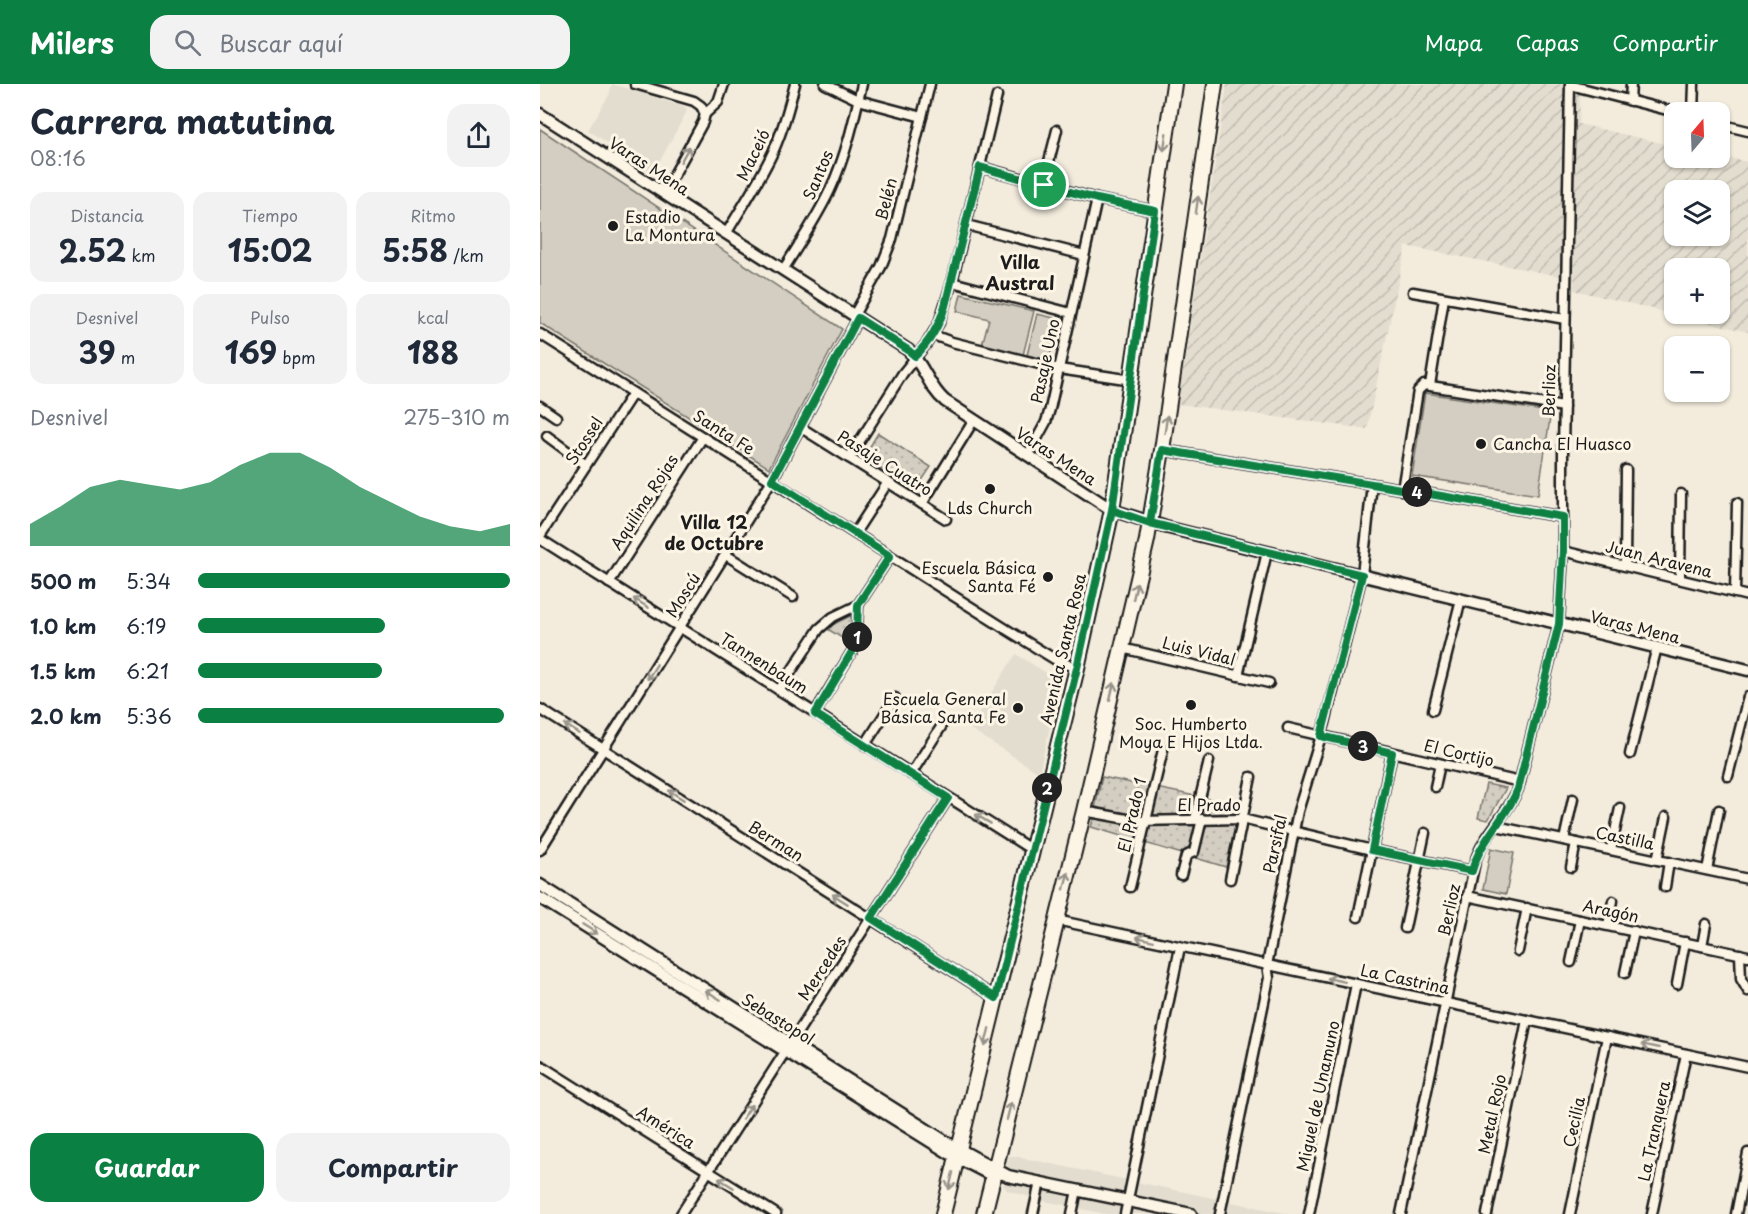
<!DOCTYPE html>
<html lang="es">
<meta charset="utf-8">
<style>
:root{--surface:#fff;--page:#f2f2f3;--text:#1f2937;--muted:#747a83;--accent:#0b8043}
body{margin:0;font-family:"Playpen Sans",sans-serif;background:var(--page);color:var(--text);height:100vh;display:flex;flex-direction:column;font-size:22px;white-space:nowrap}
*{box-sizing:border-box;margin:0}
p{font-size:20px;color:var(--muted)}
.icon{flex:none;width:33px;height:33px;fill:none;stroke:currentColor;stroke-width:2;stroke-linecap:round;stroke-linejoin:round}
.map{position:relative;flex:1;overflow:hidden}
.side{display:flex;flex-direction:column;background:var(--surface);width:540px}
.side>*{flex:none}
.needle{width:39px;rotate:19deg}
.tools{position:absolute;left:1124px;top:18px;display:grid;gap:12px}
.tools a{display:grid;place-items:center;width:66px;height:66px;border-radius:12px;background:var(--surface);box-shadow:0 2px 4px #0004;font-size:30px}
.pin{position:absolute;display:grid;place-items:center;width:51px;height:51px;color:#fff;margin:-26px;border:3px solid #fff;border-radius:50%;box-shadow:0 2px 6px #0007}
.km{position:absolute;width:30px;height:30px;margin:-15px;border-radius:50%;background:#222;color:#fff;font-size:16px;line-height:30px;text-align:center}
.round{display:grid;place-items:center;flex:none;width:63px;height:63px;border-radius:18px;background:var(--page)}
.summary{display:flex;align-items:center;justify-content:space-between;height:102px;padding:0 30px}
h1{font-size:33px;font-weight:700;line-height:45px}
.metrics{display:grid;grid-template-columns:repeat(3,1fr);gap:9px;height:102px;padding:6px 30px}
.metrics div{display:grid;align-content:center;border-radius:15px;background:var(--page);text-align:center}
.metrics b{font-size:30px;font-weight:700}
.metrics small{font-size:16px;font-weight:400}
.metrics p{font-size:16px}
.chart{height:168px;padding:12px 30px}
.chart p{display:flex;justify-content:space-between}
.chart svg{width:100%;height:108px;margin-top:6px;fill:var(--accent);opacity:.7}
.action{display:flex;gap:12px;margin-top:auto;padding:12px 30px}
.action a{flex:1;height:69px;border-radius:18px;background:var(--accent);color:#fff;font-size:24px;font-weight:700;line-height:69px;text-align:center}
.action a+a{background:var(--page);color:var(--text)}
ul{padding:0 30px;list-style:none;font-size:20px}
li{display:grid;grid-template-columns:96px 72px 1fr;align-items:center;height:45px}
li i{height:15px;border-radius:8px;background:var(--accent)}
header{display:flex;align-items:center;gap:36px;box-sizing:border-box;height:84px;padding:0 30px;background:var(--accent);color:#fff}
header strong{font-size:28px}
nav{display:flex;gap:33px;margin-inline-start:auto;font-size:21px}
.search{width:420px;height:54px;background:var(--page);display:flex;align-items:center;gap:15px;box-sizing:border-box;padding:0 21px;border-radius:18px;color:var(--muted);font-size:22px}
main{display:flex;flex:1;min-height:0}
.map>svg:first-child{display:block}
.built{fill:#e3ddcf}
.industrial{fill:url(#industrial-furrows);fill-rule:evenodd}
.grass{fill:#d3cec1;stroke:#78756e;stroke-width:1.5}
.park{fill:url(#park-dots);stroke:#78756e;stroke-width:1.5}
.lines{fill:none;stroke-linecap:round;stroke-linejoin:round}
.minor-casing{stroke:#1c1c1c;stroke-width:13}
.tertiary-casing{stroke:#1c1c1c;stroke-width:15}
.primary-casing{stroke:#1c1c1c;stroke-width:18}
.minor{stroke:#fcf5e5;stroke-width:8}
.tertiary{stroke:#fcf5e5;stroke-width:10}
.primary{stroke:#fcf5e5;stroke-width:14}
.oneway{stroke:#97938b}
.route-casing{stroke:#fff;stroke-width:12}
.route{stroke:#0b8043;stroke-width:8}
.poi-dot{fill:#1c1c1c;stroke:#fcf5e5;stroke-width:2}
.labels{text-anchor:middle;stroke-width:6;stroke-linejoin:round;paint-order:stroke}
.street-label{font-size:16px;fill:#1c1c1c;stroke:#fcf5e5}
.poi-label{font-size:16px;fill:#1c1c1c;stroke:#fcf5e5;text-anchor:start}
.neighbourhood-label{font-size:18px;font-weight:bold;fill:#1c1c1c;stroke:#fcf5e5}
</style>
<header>
<strong>Milers</strong>
<div class="search"><svg class="icon" aria-label="search" viewBox="0 0 24 24"><circle cx="10" cy="10" r="6"/><path d="M15 15l6 6"/></svg>Buscar aquí</div>
<nav><a>Mapa</a><a>Capas</a><a>Compartir</a></nav>
</header>
<main>
<section class="side">
<div class="summary"><div><h1>Carrera matutina</h1><p>08:16</p></div><a class="round"><svg class="icon" aria-label="share" viewBox="0 0 24 24"><path d="M12 15V3M7 8l5-5 5 5M5 13v7h14v-7"/></svg></a></div>
<div class="metrics">
<div><p>Distancia</p><b>2.52<small> km</small></b></div>
<div><p>Tiempo</p><b>15:02</b></div>
<div><p>Ritmo</p><b>5:58<small> /km</small></b></div>
</div>
<div class="metrics">
<div><p>Desnivel</p><b>39<small> m</small></b></div>
<div><p>Pulso</p><b>169<small> bpm</small></b></div>
<div><p>kcal</p><b>188</b></div>
</div>
<div class="chart"><p><span>Desnivel</span>275–310 m</p>
<svg viewBox="0 0 160 44" preserveAspectRatio="none"><path d="M0 44V35L10 28L20 20L30 17L40 19L50 21L60 18L70 11L80 6L90 6L100 12L110 20L120 26L130 32L140 36L150 38L160 35V44z"/></svg>
</div>
<ul>
<li><b>500 m</b>5:34<i style="width:100%"></i></li>
<li><b>1.0 km</b>6:19<i style="width:60%"></i></li>
<li><b>1.5 km</b>6:21<i style="width:59%"></i></li>
<li><b>2.0 km</b>5:36<i style="width:98%"></i></li>
</ul>
<div class="action"><a>Guardar</a><a>Compartir</a></div>
</section>
<div class="map">
<svg width="1208" height="1130" viewBox="0 0 1208 1130">
<defs>
<pattern id="industrial-furrows" width="10" height="10" patternUnits="userSpaceOnUse" patternTransform="scale(1.5)"><rect width="10" height="10" fill="#e3ddcf"/><path d="M-1 1l2-2M0 10L10 0M9 11l2-2" fill="none" stroke="#c2bdb1"/></pattern>
<pattern id="park-dots" width="8" height="8" patternUnits="userSpaceOnUse" patternTransform="scale(1.5)"><rect width="8" height="8" fill="#d3cec1"/><path d="M2 2h.1M6 6h.1" fill="none" stroke="#b5b0a5" stroke-width="1.8" stroke-linecap="round"/></pattern>
</defs>
<rect width="100%" height="100%" fill="#f3ecdd"/>
<filter id="ink" filterUnits="userSpaceOnUse"><feTurbulence type="fractalNoise" baseFrequency=".0167" numOctaves="2"/><feDisplacementMap in="SourceGraphic" scale="12" xChannelSelector="R" yChannelSelector="G"/><feConvolveMatrix kernelMatrix="1 2 1 2 8 2 1 2 1" color-interpolation-filters="sRGB"/></filter>
<g filter="url(#ink)">
<g class="built">
<path d="M72,0L145,23L147,27L115,86L110,87L48,46L69,11Z"/>
<path d="M476,570L516,595L519,604L499,689L429,644Z"/>
<path d="M469,1072H474L749,1130H565L500,1116L467,1106L463,1102Z"/>
</g>
<path class="industrial" d="M687,0H1041L1039,40L1134,62V74H1179V72L1208,78V248L1034,206V195L866,162L827,345L638,320ZM1134,106H1179V152H1134ZM1134,184H1179V230H1134Z"/>
<g class="grass">
<path d="M0,45L302,245L229,384L0,239Z"/>
<path d="M421,210L494,227L483,271L442,261L449,235L417,227Z"/>
<path d="M497,230L519,235L509,276L487,271Z"/>
<path d="M885,309L1011,328L998,411L872,392Z"/>
<path d="M951,764L974,769L966,810L943,805Z"/>
</g>
<g class="park">
<path d="M338,349L391,383L375,407L323,374Z"/>
<path d="M310,532L312,535L310,559L286,544Z"/>
<path d="M562,693L700,721L698,731L598,733L555,724Z"/>
<path d="M946,700L966,704L948,736L938,734Z"/>
<path d="M554,733L600,742L696,739L686,783L551,743Z"/>
</g>
<g class="lines">
<defs>
<g id="minor">
<path d="M95,0L154,17L161,22L165,30"/>
<path d="M285,0L318,16L382,33"/>
<path d="M1030,1L1135,28"/>
<path d="M1090,17L1091,0"/>
<path d="M1153,28L1154,0"/>
<path d="M1179,40L1208,47"/>
<path d="M440,83L557,115L615,127"/>
<path d="M503,101L517,46"/>
<path d="M124,109L163,38L165,30L178,18L184,0"/>
<path d="M426,141L544,171"/>
<path d="M186,150C202,123 220,96 233,68C243,46 249,23 255,0"/>
<path d="M243,186C259,160 277,134 290,106C306,72 314,36 322,0"/>
<path d="M412,198L531,229"/>
<path d="M873,208L1025,235"/>
<path d="M314,231L341,183L352,155L390,0"/>
<path d="M0,250L461,542L516,576L537,584"/>
<path d="M393,251L412,258L519,285L592,296"/>
<path d="M890,301L904,214"/>
<path d="M0,322L16,333"/>
<path d="M260,343L406,435"/>
<path d="M7,352L46,381"/>
<path d="M622,366L832,400L1023,433"/>
<path d="M488,371L506,338L510,325L557,115"/>
<path d="M309,374L363,289L387,259L399,239L412,198L457,12"/>
<path d="M862,406L878,307L884,301L1024,323"/>
<path d="M382,420L434,336"/>
<path d="M315,449L348,398"/>
<path d="M0,452L93,309"/>
<path d="M0,455L492,766"/>
<path d="M1023,467L1208,512"/>
<path d="M186,471L253,513"/>
<path d="M1085,481L1086,386"/>
<path d="M1140,495L1141,410"/>
<path d="M69,499L163,353"/>
<path d="M1195,509L1197,419"/>
<path d="M582,564L729,599"/>
<path d="M698,592L727,468"/>
<path d="M239,606L279,545L293,533L318,521"/>
<path d="M0,625L456,914"/>
<path d="M893,626L921,515"/>
<path d="M275,629L313,566L317,551L318,521L350,472"/>
<path d="M748,644L980,698"/>
<path d="M325,661L355,614"/>
<path d="M1090,670L1117,563"/>
<path d="M371,690L401,643"/>
<path d="M1188,692L1208,613"/>
<path d="M895,703L900,680"/>
<path d="M544,727L598,737L702,735L832,766L932,787"/>
<path d="M655,735L669,677"/>
<path d="M956,742L1208,795"/>
<path d="M1024,756L1033,715"/>
<path d="M0,766L232,396L318,234"/>
<path d="M1071,766L1080,724"/>
<path d="M1117,776L1126,733"/>
<path d="M1031,783L1036,759"/>
<path d="M1167,786L1179,726"/>
<path d="M641,791L646,772L654,768L662,735"/>
<path d="M690,795L711,693"/>
<path d="M590,803L623,666"/>
<path d="M1125,803L1129,778"/>
<path d="M927,812L1208,872"/>
<path d="M818,833L852,669"/>
<path d="M516,836L1208,983"/>
<path d="M1068,841L1073,817"/>
<path d="M865,844L885,749"/>
<path d="M1162,862L1166,840"/>
<path d="M978,867L987,824"/>
<path d="M1200,870L1201,895L1208,907"/>
<path d="M1031,878L1040,836"/>
<path d="M1085,889L1094,847"/>
<path d="M1137,900L1145,858"/>
<path d="M0,981L236,1130"/>
<path d="M141,1130L408,714"/>
<path d="M493,1130L500,1098"/>
<path d="M532,1130L537,1106"/>
<path d="M585,1130L640,863"/>
<path d="M680,1130L729,894L727,881L758,727L785,639L822,491L832,400"/>
<path d="M769,1130L816,900"/>
<path d="M861,1130L935,778C943,751 967,732 978,705L1019,540L1023,467V367L1030,0"/>
<path d="M947,1130L987,936"/>
<path d="M1030,1130L1067,953"/>
<path d="M1112,1130L1146,970"/>
<path d="M1196,1130L1208,1069"/>
</g>
<g id="tertiary">
<path d="M0,30L368,266C384,280 388,303 405,317L572,426L625,443L1208,586"/>
<path d="M0,801L408,1059L468,1092L651,1130"/>
<path d="M0,814L409,1069L453,1092L461,1090"/>
</g>
<g id="primary">
<path d="M403,1130L537,584L572,426L634,0"/>
<path d="M444,1130L544,727L607,456L622,366L675,0"/>
</g>
</defs>
<use href="#minor" class="minor-casing"/>
<use href="#tertiary" class="tertiary-casing"/>
<use href="#primary" class="primary-casing"/>
<use href="#minor" class="minor"/>
<use href="#tertiary" class="tertiary"/>
<use href="#primary" class="primary"/>
</g>
<defs><path id="oneway-shaft" d="M-6 0H5M1.5-3L5.5 0L1.5 3" fill="none" stroke-width="1.6" stroke-linecap="round" stroke-linejoin="round" transform="scale(1.5)"/></defs>
<g class="oneway">
<use href="#oneway-shaft" transform="translate(625 58) rotate(98)"/>
<use href="#oneway-shaft" transform="translate(145 70) rotate(-61)"/>
<use href="#oneway-shaft" transform="translate(657 121) rotate(-82)"/>
<use href="#oneway-shaft" transform="translate(626 340) rotate(-82)"/>
<use href="#oneway-shaft" transform="translate(595 507) rotate(-77)"/>
<use href="#oneway-shaft" transform="translate(101 519) rotate(-148)"/>
<use href="#oneway-shaft" transform="translate(112 588) rotate(122)"/>
<use href="#oneway-shaft" transform="translate(572 607) rotate(-77)"/>
<use href="#oneway-shaft" transform="translate(32 645) rotate(-148)"/>
<use href="#oneway-shaft" transform="translate(136 711) rotate(-148)"/>
<use href="#oneway-shaft" transform="translate(443 735) rotate(-149)"/>
<use href="#oneway-shaft" transform="translate(526 797) rotate(-76)"/>
<use href="#oneway-shaft" transform="translate(300 815) rotate(-148)"/>
<use href="#oneway-shaft" transform="translate(50 845) rotate(32)"/>
<use href="#oneway-shaft" transform="translate(605 855) rotate(-168)"/>
<use href="#oneway-shaft" transform="translate(796 896) rotate(-168)"/>
<use href="#oneway-shaft" transform="translate(173 911) rotate(-148)"/>
<use href="#oneway-shaft" transform="translate(447 953) rotate(104)"/>
<use href="#oneway-shaft" transform="translate(1110 962) rotate(-168)"/>
<use href="#oneway-shaft" transform="translate(469 1027) rotate(-76)"/>
<use href="#oneway-shaft" transform="translate(207 1028) rotate(-57)"/>
<use href="#oneway-shaft" transform="translate(411 1097) rotate(103)"/>
<use href="#oneway-shaft" transform="translate(186 1099) rotate(-148)"/>
</g>
</g>
<g class="lines" filter="url(#ink)">
<defs>
<path id="route" d="M504,101L440,83L405,222C399,242 390,258 375,272L368,266L318,234L232,396L350,472L318,521L317,551L313,566L275,630L408,714L331,834L456,914L537,584L572,426L610,439L822,491L781,652L852,669L832,766L932,787C940,756 966,735 978,705L1019,540L1023,466V433L832,400L622,366L610,439L572,426L615,127L557,115L504,101"/>
</defs>
<use href="#route" class="route-casing"/>
<use href="#route" class="route"/>
</g>
<g class="poi-dot">
<circle cx="73" cy="142" r="6"/>
<circle cx="941" cy="360" r="6"/>
<circle cx="450" cy="405" r="6"/>
<circle cx="508" cy="493" r="6"/>
<circle cx="651" cy="621" r="6"/>
<circle cx="478" cy="624" r="6"/>
</g>
<g class="labels">
<g class="street-label">
<text transform="translate(213 71) rotate(-64)" y="6">Maceió</text>
<text transform="translate(109 82) rotate(33)" y="6">Varas Mena</text>
<text transform="translate(278 91) rotate(-67)" y="6">Santos</text>
<text transform="translate(346 115) rotate(-76)" y="6">Belén</text>
<text transform="translate(505 277) rotate(-78)" y="6">Pasaje Uno</text>
<text transform="translate(1009 307) rotate(-89)" y="6">Berlioz</text>
<text transform="translate(184 348) rotate(32)" y="6">Santa Fe</text>
<text transform="translate(44 357) rotate(-57)" y="6">Stossel</text>
<text transform="translate(516 372) rotate(33)" y="6">Varas Mena</text>
<text transform="translate(345 379) rotate(32)" y="6">Pasaje Cuatro</text>
<text transform="translate(104 418) rotate(-57)" y="6">Aquilina Rojas</text>
<text transform="translate(1119 475) rotate(14)" y="6">Juan Aravena</text>
<text transform="translate(143 511) rotate(-58)" y="6">Moscú</text>
<text transform="translate(1095 543) rotate(14)" y="6">Varas Mena</text>
<text transform="translate(523 565) rotate(-77)" y="6">Avenida Santa Rosa</text>
<text transform="translate(659 567) rotate(14)" y="6">Luis Vidal</text>
<text transform="translate(224 579) rotate(32)" y="6">Tannenbaum</text>
<text transform="translate(919 669) rotate(13)" y="6">El Cortijo</text>
<text x="669" y="727">El Prado</text>
<text transform="translate(592 731) rotate(-77)" y="6">El Prado 1</text>
<text transform="translate(1085 754) rotate(12)" y="6">Castilla</text>
<text transform="translate(236 757) rotate(32)" y="6">Berman</text>
<text transform="translate(735 760) rotate(-78)" y="6">Parsifal</text>
<text transform="translate(909 826) rotate(-78)" y="6">Berlioz</text>
<text transform="translate(1071 827) rotate(12)" y="6">Aragón</text>
<text transform="translate(282 884) rotate(-57)" y="6">Mercedes</text>
<text transform="translate(865 895) rotate(12)" y="6">La Castrina</text>
<text transform="translate(238 935) rotate(32)" y="6">Sebastopol</text>
<text transform="translate(778 1012) rotate(-78)" y="6">Miguel de Unamuno</text>
<text transform="translate(952 1030) rotate(-78)" y="6">Metal Rojo</text>
<text transform="translate(1034 1038) rotate(-78)" y="6">Cecilia</text>
<text transform="translate(126 1043) rotate(32)" y="6">América</text>
<text transform="translate(1114 1047) rotate(-78)" y="6">La Tranquera</text>
</g>
<g class="poi-label">
<text x="85" y="139">Estadio<tspan x="85" dy="18">La Montura</tspan></text>
<text x="953" y="366">Cancha El Huasco</text>
<text x="450" y="430" text-anchor="middle">Lds Church</text>
<text x="496" y="490" text-anchor="end">Escuela Básica<tspan x="496" dy="18">Santa Fé</tspan></text>
<text x="466" y="621" text-anchor="end">Escuela General<tspan x="466" dy="18">Básica Santa Fe</tspan></text>
<text x="651" y="646" text-anchor="middle">Soc. Humberto<tspan x="651" dy="18">Moya E Hijos Ltda.</tspan></text>
</g>
<g class="neighbourhood-label">
<text x="480" y="185">Villa<tspan x="480" dy="21">Austral</tspan></text>
<text x="174" y="445">Villa 12<tspan x="174" dy="21">de Octubre</tspan></text>
</g>
</g>
</svg>
<div class="tools">
<a><svg class="needle" viewBox="-14 -14 28 28"><path d="M0-13l5 13h-10z" fill="#e53935"/><path d="M0 13l5-13h-10z" fill="#747a83"/></svg></a>
<a><svg class="icon" aria-label="layers" viewBox="0 0 24 24"><path d="M12 4l9 5-9 5-9-5zM3 14l9 5 9-5"/></svg></a>
<a>+</a>
<a>−</a>
</div>
<div class="pin" style="left:504px;top:101px;background:#1e9e55"><svg class="icon" aria-label="arrive" viewBox="0 0 24 24"><path d="M6 21V4h12l-3 4 3 4H6"/></svg></div>
<b class="km" style="left:317px;top:553px">1</b>
<b class="km" style="left:507px;top:704px">2</b>
<b class="km" style="left:823px;top:662px">3</b>
<b class="km" style="left:877px;top:408px">4</b>
</div>
</main>
